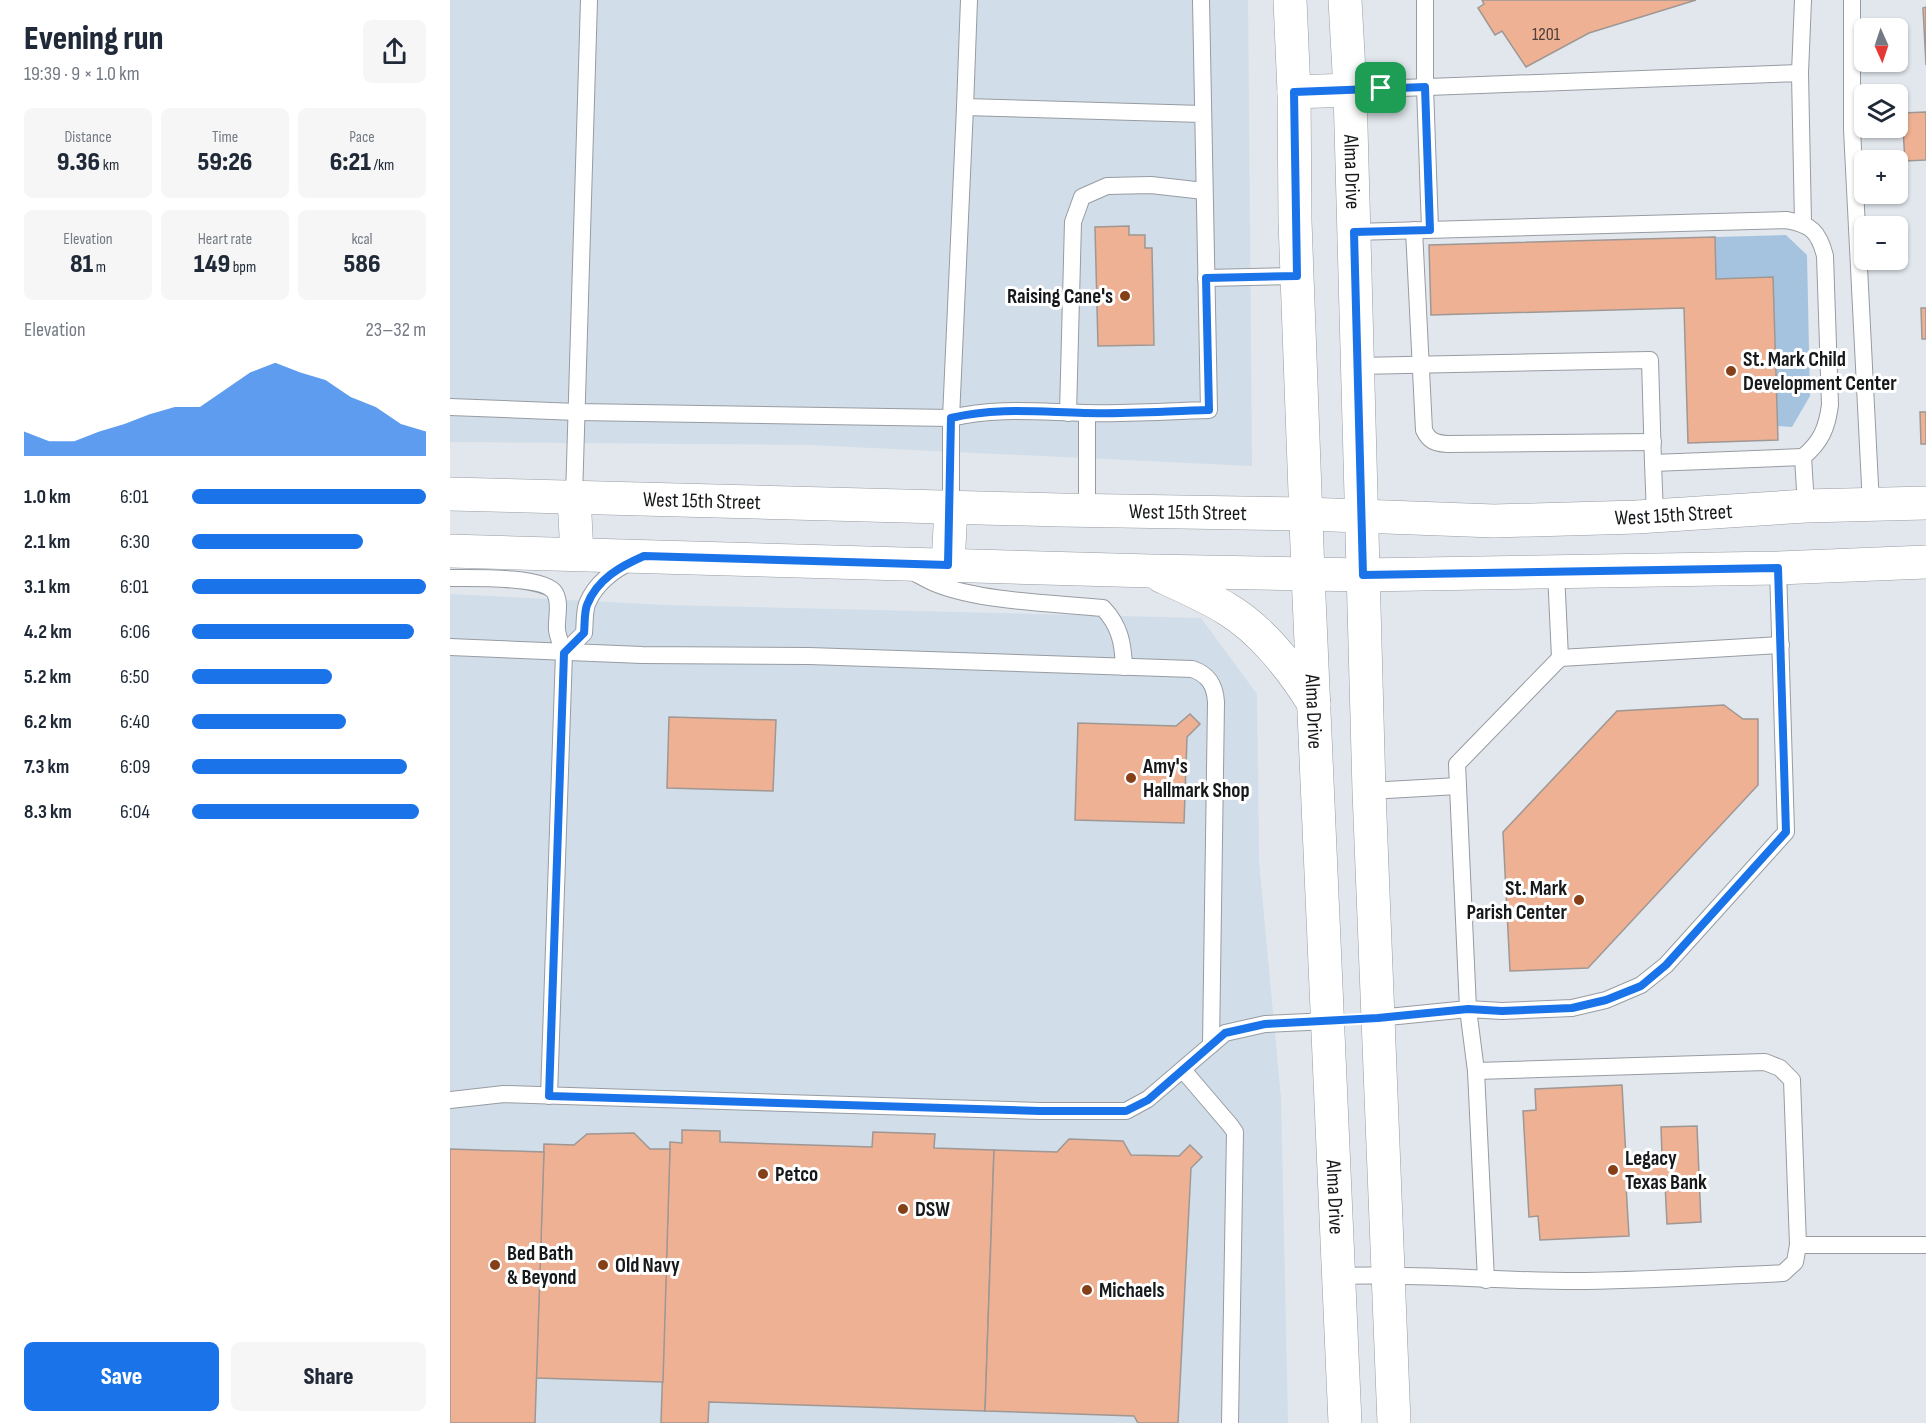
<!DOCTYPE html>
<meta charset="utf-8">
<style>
:root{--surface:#fff;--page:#f6f6f7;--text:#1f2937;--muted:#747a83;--accent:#1a73e8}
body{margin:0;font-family:"Sofia Sans Condensed",sans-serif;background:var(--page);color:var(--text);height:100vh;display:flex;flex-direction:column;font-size:22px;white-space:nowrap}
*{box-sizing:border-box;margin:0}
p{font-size:20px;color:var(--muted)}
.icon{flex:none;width:33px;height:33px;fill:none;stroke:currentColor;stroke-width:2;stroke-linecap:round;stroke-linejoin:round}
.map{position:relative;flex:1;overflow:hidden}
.sheet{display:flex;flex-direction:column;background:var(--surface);width:450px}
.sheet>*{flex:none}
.needle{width:39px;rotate:177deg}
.tools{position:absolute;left:1404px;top:18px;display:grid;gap:12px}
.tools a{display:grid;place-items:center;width:54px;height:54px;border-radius:9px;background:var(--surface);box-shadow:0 2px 4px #0004;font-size:30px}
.pin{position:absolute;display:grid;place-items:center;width:51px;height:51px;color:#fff;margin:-26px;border-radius:12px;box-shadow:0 3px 9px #0006}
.round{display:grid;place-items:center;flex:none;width:63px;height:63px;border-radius:9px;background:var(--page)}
.overview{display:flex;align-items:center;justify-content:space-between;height:102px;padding:0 24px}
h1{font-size:33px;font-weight:800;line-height:45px}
.stats{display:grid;grid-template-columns:repeat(3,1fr);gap:9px;height:102px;padding:6px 24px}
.stats div{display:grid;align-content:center;border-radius:9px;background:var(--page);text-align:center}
.stats b{font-size:26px;font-weight:800}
.stats small{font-size:16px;font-weight:400}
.stats p{font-size:16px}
.chart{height:168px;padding:12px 24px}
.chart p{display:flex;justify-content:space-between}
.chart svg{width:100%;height:108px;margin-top:6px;fill:var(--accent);opacity:.7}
.button{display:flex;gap:12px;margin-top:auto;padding:12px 24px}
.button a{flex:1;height:69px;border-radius:9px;background:var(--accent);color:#fff;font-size:24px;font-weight:800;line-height:69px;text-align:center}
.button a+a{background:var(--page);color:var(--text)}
ul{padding:0 24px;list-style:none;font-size:20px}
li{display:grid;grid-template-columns:96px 72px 1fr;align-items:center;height:45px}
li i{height:15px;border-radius:8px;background:var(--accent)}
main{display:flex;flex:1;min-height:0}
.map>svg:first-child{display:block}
.built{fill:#d1dde8}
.green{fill:#a5c3df}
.building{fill:#efb193;stroke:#9f9794;stroke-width:1.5}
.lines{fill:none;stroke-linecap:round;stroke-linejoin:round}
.lane-casing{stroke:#979ca2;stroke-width:18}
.secondary-casing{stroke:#979ca2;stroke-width:34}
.lane{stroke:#fff;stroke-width:16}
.secondary{stroke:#fff;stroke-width:33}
.route-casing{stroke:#fff;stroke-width:12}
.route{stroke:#1a73e8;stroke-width:8}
.poi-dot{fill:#854018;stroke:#fff;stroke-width:2}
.labels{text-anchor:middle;stroke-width:6;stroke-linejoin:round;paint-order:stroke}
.number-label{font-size:18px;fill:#4c3e38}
.street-label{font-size:21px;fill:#16181a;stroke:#fff}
.poi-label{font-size:21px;font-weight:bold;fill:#16181a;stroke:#fff;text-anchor:start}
</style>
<main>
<section class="sheet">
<div class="overview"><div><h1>Evening run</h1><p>19:39 · 9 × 1.0 km</p></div><a class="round"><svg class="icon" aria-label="share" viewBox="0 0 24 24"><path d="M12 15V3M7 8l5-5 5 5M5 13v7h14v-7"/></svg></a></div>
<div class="stats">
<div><p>Distance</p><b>9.36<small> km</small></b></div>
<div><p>Time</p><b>59:26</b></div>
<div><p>Pace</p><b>6:21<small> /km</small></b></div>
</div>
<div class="stats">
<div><p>Elevation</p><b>81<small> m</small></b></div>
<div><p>Heart rate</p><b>149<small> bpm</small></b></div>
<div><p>kcal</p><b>586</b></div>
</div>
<div class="chart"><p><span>Elevation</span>23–32 m</p>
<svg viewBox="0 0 160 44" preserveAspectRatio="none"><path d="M0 44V34L10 38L20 38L30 34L40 31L50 27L60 24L70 24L80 17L90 10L100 6L110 10L120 13L130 20L140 24L150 31L160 34V44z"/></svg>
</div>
<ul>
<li><b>1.0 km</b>6:01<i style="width:100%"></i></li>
<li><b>2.1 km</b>6:30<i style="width:73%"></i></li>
<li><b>3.1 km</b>6:01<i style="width:100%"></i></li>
<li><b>4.2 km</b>6:06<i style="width:95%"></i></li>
<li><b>5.2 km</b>6:50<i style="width:60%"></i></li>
<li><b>6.2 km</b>6:40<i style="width:66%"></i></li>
<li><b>7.3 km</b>6:09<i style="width:92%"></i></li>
<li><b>8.3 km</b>6:04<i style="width:97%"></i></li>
</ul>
<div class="button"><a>Save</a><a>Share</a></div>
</section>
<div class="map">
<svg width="1476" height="1423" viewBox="0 0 1476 1423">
<rect width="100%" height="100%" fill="#e1e7ed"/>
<g class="built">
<path d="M0,0H798L802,466L360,445L0,442Z"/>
<path d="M0,594L217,605L751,618L807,694L809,862L831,1098L838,1423H0Z"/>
</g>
<path class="green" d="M1336,235L1357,255L1360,396L1342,427L1327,426L1323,277L1266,279L1265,237Z"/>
<g class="building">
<path d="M1032,0H1246L1139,33L1076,67L1052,31L1045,35L1028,8L1034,4Z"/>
<path d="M1476,7V65L1473,8Z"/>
<path d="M1476,112V160L1455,161L1452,113Z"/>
<path d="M679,226V235H695V248H702L704,345L648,346L645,227Z"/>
<path d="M1265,237L1266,279L1323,277L1328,440L1238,443L1234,308L981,315L979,245Z"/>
<path d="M1471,308H1476V339H1472Z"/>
<path d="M1470,412H1476V444H1471Z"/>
<path d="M1274,705L1293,719H1308V785L1138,968L1060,971L1053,832L1167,711Z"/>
<path d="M740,714L750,724L737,737L734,823L625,820L628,723L726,726Z"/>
<path d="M219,717L326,720L323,791L217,788Z"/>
<path d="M1172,1085L1176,1158L1212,1156L1211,1127L1247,1126L1251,1222L1217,1224L1215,1183L1176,1185L1179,1236L1090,1240L1088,1216L1079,1217L1073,1111L1086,1110L1085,1089Z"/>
<path d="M232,1130L270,1131V1142L422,1147L423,1132L485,1134L484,1148L544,1150L535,1411L259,1402L258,1423H211L220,1142L232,1143Z"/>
<path d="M184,1133L200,1149H220L213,1382L86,1378L94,1144L124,1145L137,1134Z"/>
<path d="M619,1139L673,1141L681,1155L729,1156L740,1145L752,1157L741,1168L728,1423H688L684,1416L535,1411L544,1150L607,1152Z"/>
<path d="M0,1149L94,1152L85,1423H0Z"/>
</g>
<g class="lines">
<defs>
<g id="lane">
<path d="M751,0L759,410C718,411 676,414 634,413C588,412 547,407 501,418L515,107L752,114"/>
<path d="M975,0V87L980,229"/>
<path d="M1402,0V129L1421,505"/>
<path d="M1350,73L1353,0"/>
<path d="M900,90L1350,73L1353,223"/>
<path d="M515,107L519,0"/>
<path d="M964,230L974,430C979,441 985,443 997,444L1203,442"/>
<path d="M904,232L1336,220C1361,224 1369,232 1375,256L1380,405C1377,428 1371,442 1353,457L1356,506"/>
<path d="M756,278L847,276"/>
<path d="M908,366L1200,360L1203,463L1353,457"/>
<path d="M0,407L127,412L501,418V508"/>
<path d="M618,413L623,222L632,197L657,186L701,185L754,191"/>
<path d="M1203,463L1205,515"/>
<path d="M124,497L139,0"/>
<path d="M637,511V413"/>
<path d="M463,572C471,576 479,581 487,584C533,602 604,603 653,608C670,626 673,643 674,667"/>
<path d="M1106,572L1110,658"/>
<path d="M0,578C20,578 96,576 105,593C111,604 106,618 107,630C108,638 112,646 114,653L99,1096"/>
<path d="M0,647L192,655L359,656L742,669C758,674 765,685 766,702L761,1045"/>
<path d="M114,653L134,633C135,624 134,613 137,604C145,584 164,569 183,561"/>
<path d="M919,791L1008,786"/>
<path d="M928,1018L1018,1009L1052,1011L1122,1008L1156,1000L1191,985L1216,965L1336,832L1328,568"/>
<path d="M733,1070L780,1125L785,1132L780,1423"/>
<path d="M0,1100L54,1094L590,1111H676L698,1099L775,1033L815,1024L879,1021"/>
<path d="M1348,1245H1476"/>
<path d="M889,1276C972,1273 1054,1282 1136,1281C1202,1280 1268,1276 1333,1273L1345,1262L1348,1245L1342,1080L1330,1068L1315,1062L1026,1071"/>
<path d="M1036,1280L1026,1071L1018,1009L1007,764L1110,658L1331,645"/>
</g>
<g id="secondary">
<path id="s1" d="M840,0L844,92L845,221L858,574L895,1423"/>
<path id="s2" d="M895,0L900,90L919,791L944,1423"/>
<path d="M844,92L900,90"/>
<path id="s3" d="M0,494L610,510L856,514L1044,521L1187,517L1356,506L1476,503"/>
<path d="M124,497L127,554"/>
<path d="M0,551L701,571L913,575L1328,568L1476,562"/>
<path d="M498,565L501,508"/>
<path d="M711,576C733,586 756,596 777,609C812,630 843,670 864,704"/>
</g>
</defs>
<use href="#lane" class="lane-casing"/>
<use href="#secondary" class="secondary-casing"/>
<use href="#lane" class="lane"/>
<use href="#secondary" class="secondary"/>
</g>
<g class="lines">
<defs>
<path id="route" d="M975,87L980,230L904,232L913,575L1328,568L1336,832L1216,965L1191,986L1156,1000L1122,1008L1052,1011L1018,1009L928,1018L815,1024L775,1033L698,1100L676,1111H590L99,1096L114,653L134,633C135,624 134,613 137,605C147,579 171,566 194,556L498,565L501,418C546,407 589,412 634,413C676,414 718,411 759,410L756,278L847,276L844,92Z"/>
</defs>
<use href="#route" class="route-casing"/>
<use href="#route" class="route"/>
</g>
<g class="poi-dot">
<circle cx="675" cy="296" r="6"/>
<circle cx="1281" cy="371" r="6"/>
<circle cx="681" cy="778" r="6"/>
<circle cx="1129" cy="900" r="6"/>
<circle cx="1163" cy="1170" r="6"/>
<circle cx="313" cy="1174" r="6"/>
<circle cx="453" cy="1209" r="6"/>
<circle cx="45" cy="1265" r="6"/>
<circle cx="153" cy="1265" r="6"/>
<circle cx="637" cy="1290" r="6"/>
</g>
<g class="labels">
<g class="number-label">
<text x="1096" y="40">1201</text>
</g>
<g class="street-label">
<text dy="7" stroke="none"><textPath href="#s2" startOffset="172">Alma Drive</textPath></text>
<text dy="7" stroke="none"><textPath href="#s3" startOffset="252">West 15th Street</textPath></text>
<text dy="7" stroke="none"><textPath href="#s3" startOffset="738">West 15th Street</textPath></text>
<text dy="7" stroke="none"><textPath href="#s3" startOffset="1224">West 15th Street</textPath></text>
<text dy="7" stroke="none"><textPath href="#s1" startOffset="712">Alma Drive</textPath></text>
<text dy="7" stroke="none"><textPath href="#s1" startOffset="1198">Alma Drive</textPath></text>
</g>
<g class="poi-label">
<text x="663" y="303" text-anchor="end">Raising Cane's</text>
<text x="1293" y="366">St. Mark Child<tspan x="1293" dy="24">Development Center</tspan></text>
<text x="693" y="773">Amy's<tspan x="693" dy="24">Hallmark Shop</tspan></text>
<text x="1117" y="895" text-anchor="end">St. Mark<tspan x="1117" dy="24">Parish Center</tspan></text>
<text x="1175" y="1165">Legacy<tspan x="1175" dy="24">Texas Bank</tspan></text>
<text x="325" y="1181">Petco</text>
<text x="465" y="1216">DSW</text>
<text x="57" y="1260">Bed Bath<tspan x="57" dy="24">&amp; Beyond</tspan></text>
<text x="165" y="1272">Old Navy</text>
<text x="649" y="1297">Michaels</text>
</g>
</g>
</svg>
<div class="tools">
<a><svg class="needle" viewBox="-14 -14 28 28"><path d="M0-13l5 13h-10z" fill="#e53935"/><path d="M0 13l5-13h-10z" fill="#747a83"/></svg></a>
<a><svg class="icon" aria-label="layers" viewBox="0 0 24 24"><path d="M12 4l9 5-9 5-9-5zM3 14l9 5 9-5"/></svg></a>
<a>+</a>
<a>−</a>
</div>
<div class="pin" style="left:931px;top:88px;background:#1e9e55"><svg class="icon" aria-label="arrive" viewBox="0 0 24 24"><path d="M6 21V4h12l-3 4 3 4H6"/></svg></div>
</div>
</main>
